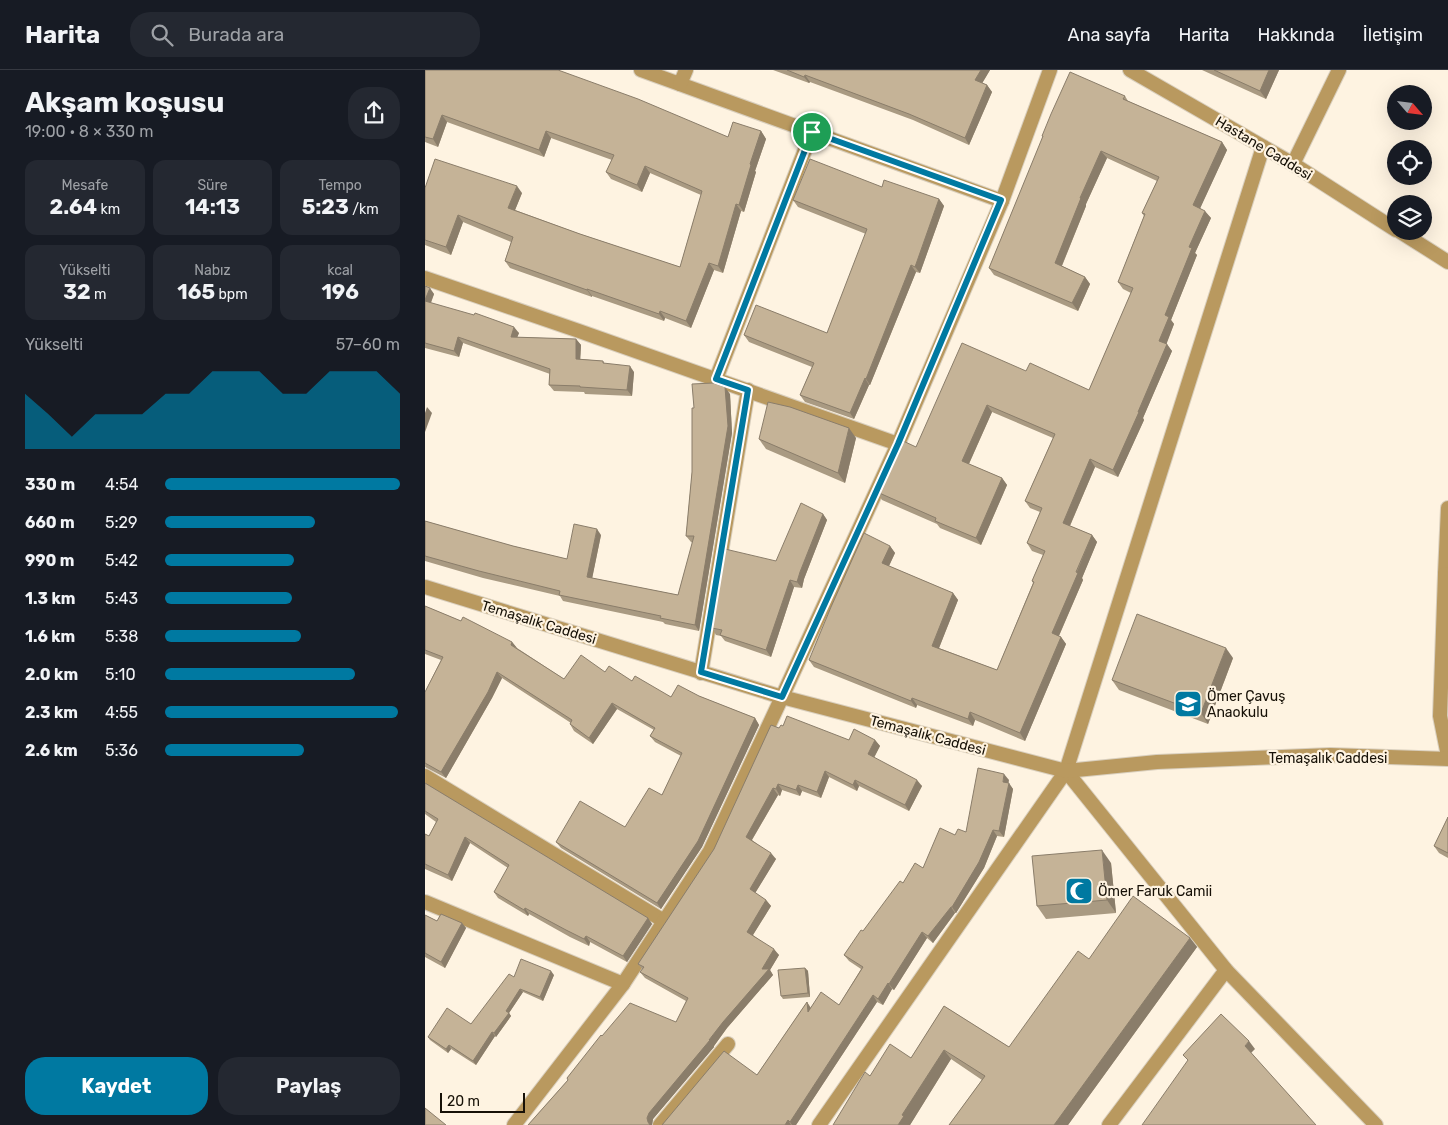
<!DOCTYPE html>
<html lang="tr">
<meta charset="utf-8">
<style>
:root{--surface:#171b24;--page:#242831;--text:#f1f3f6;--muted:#9ea1a6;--line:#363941;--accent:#0079a1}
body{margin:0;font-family:Rubik,sans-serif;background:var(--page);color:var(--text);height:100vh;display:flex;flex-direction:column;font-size:19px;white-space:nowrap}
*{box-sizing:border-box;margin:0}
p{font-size:16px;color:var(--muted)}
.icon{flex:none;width:28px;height:28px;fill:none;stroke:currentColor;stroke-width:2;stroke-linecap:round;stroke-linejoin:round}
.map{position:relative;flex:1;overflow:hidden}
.panel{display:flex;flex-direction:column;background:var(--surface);width:425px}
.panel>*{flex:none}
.needle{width:32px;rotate:118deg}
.fabs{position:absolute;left:962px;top:15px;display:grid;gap:10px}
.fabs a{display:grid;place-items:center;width:45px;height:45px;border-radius:50%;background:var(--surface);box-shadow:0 5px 20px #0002;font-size:25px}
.scale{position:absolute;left:15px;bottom:12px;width:85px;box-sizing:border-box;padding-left:5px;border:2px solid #171107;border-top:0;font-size:14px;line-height:18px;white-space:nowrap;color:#171107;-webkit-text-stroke:4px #fef3e1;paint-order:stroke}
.pin{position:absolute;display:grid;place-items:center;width:42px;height:42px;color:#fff;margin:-21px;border:2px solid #fff;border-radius:50%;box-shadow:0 1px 5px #0007}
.round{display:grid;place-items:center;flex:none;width:52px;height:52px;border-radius:20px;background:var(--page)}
.head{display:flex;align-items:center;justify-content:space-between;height:85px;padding:0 25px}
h1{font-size:28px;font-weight:700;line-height:38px}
.stats{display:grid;grid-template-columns:repeat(3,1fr);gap:8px;height:85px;padding:5px 25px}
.stats div{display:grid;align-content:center;border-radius:12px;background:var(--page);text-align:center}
.stats b{font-size:21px;font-weight:700}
.stats small{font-size:14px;font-weight:400}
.stats p{font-size:14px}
.chart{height:140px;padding:10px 25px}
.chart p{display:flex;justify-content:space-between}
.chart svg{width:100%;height:90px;margin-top:5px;fill:var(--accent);opacity:.7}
.action{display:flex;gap:10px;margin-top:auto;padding:10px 25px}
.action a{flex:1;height:58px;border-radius:20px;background:var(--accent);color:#fff;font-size:20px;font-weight:700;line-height:58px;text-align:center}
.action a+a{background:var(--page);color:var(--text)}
ul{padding:0 25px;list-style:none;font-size:16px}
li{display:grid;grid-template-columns:80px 60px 1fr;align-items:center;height:38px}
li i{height:12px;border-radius:6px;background:var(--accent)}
header{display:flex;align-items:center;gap:30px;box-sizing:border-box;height:70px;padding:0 25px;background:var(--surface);border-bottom:1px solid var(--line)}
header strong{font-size:24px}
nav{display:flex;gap:28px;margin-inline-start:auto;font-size:18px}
.search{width:350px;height:45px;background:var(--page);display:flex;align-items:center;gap:12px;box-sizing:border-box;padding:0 18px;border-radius:20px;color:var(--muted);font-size:19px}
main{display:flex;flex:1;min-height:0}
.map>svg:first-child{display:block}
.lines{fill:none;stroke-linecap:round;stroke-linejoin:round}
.minor-casing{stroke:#d9cfbe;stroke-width:16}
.tertiary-casing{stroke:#d9cfbe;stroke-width:16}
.minor{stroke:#b9995f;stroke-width:14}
.tertiary{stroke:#b9995f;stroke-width:14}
.wall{fill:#a99a82}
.shaded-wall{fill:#8a7d6a}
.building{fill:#c5b397;stroke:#8a7d6a}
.route-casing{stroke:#fff;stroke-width:10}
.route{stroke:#0079a1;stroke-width:6}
.labels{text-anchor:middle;stroke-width:4.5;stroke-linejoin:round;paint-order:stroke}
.street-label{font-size:14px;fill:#171107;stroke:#fef3e1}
.poi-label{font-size:14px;fill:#171107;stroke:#fef3e1;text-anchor:start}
</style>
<header>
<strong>Harita</strong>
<div class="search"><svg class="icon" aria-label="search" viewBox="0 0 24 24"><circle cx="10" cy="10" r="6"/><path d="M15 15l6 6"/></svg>Burada ara</div>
<nav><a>Ana sayfa</a><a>Harita</a><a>Hakkında</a><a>İletişim</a></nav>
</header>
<main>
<section class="panel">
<div class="head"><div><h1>Akşam koşusu</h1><p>19:00 · 8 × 330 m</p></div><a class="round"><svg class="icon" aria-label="share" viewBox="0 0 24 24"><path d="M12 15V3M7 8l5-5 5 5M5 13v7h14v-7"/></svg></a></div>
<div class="stats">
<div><p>Mesafe</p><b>2.64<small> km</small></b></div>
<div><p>Süre</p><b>14:13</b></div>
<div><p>Tempo</p><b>5:23<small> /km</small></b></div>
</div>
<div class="stats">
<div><p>Yükselti</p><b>32<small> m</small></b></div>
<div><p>Nabız</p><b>165<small> bpm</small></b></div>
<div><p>kcal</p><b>196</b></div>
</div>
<div class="chart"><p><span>Yükselti</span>57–60 m</p>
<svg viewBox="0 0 160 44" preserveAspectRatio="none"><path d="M0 44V17L10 27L20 38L30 27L40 27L50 27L60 17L70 17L80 6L90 6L100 6L110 17L120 17L130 6L140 6L150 6L160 17V44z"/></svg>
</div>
<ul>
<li><b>330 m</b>4:54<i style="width:100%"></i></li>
<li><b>660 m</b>5:29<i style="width:64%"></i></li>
<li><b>990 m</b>5:42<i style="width:55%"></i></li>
<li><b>1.3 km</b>5:43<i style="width:54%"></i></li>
<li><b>1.6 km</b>5:38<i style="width:58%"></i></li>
<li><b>2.0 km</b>5:10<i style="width:81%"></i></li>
<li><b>2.3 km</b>4:55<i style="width:99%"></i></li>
<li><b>2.6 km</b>5:36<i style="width:59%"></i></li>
</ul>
<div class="action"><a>Kaydet</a><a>Paylaş</a></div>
</section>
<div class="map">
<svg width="1023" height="1055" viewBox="0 0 1023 1055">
<rect width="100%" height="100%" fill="#fef3e1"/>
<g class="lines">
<defs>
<g id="minor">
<path d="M216,0L577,131"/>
<path d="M705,0L868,94L971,160"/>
<path d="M255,14L261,0"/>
<path d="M868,94L914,0"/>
<path d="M974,161L1023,192"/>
<path d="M0,208L154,261L473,374"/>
<path d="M291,309L387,62"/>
<path d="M1020,504L1023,438"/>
<path d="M1023,505L1020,504L1015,646L1023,686"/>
<path d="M276,603L323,320"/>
<path d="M641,701L801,900L951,1055"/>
<path d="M0,706L239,851"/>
<path d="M0,832L198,914"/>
<path d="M89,1055L198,914L285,781L357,627L473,374L577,131L625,0"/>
<path d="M235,1055L303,974"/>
<path d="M394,1055L641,701L838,77"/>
<path d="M684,1055L801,900"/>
</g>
<path id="tertiary" d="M0,517L357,627L641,701L732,692L905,685L1023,689"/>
</defs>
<use href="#minor" class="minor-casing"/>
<use href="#tertiary" class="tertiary-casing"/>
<use href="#minor" class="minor"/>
<use href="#tertiary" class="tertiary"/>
</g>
<g class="wall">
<path d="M0,0L303,67L336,61L341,69L330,101L331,102L319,142L316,141L298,203L289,200L266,258L240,248L239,251L167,226V227L85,198L80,191L86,172L38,152L26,185L0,175V118L97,123L90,140L155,164L255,197L276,125L225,103L217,122L186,109L181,102L187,90L126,68L119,87L22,52L13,77L0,72Z"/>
<path d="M348,0H565L557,13L562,15L567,22L544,75L488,50L385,12L384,13Z"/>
<path d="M777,0H854L841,29Z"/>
<path d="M700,26L703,31L797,72L802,80L775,138L786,148L770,183L772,185L746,250L749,254L741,274L747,281L718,348L719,350L693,407L670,397L645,456L667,465L672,472L657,508L658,510L634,566L636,567L641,574L600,671L550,650L548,656L492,635L491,638L389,597L384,590L465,476L470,483L464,496L528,523L533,530L514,578L572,600L608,513L607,511L618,485L607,481L602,473L615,442L605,438L600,431L628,368L567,342L544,394L577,408L582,415L556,475L515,458L512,454L457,430L452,422L491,377L601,301L664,320L706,223L698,219L693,212L719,146L717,143L732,111L682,88L661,134V136L637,196L660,207L665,214L653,241L569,205L564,198L618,67L617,66Z"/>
<path d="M457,117L514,129L519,136L495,203L491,202L445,315H444L429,349L380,332L375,325L387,297L324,272L319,265L402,263L441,164L373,137L368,130Z"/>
<path d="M0,216L9,224L6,233L94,263L92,267L151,269L156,275L155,289L178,291L180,294L209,302L207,326L160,324L159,322L129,321L124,315L125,304L38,273L34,287L0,278Z"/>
<path d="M305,324L307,363L274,561L240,554L238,552L138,531L135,526L58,508L0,491V451L88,476L142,489L176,465L167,508L253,525L268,473L266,472L261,466L267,402L269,338Z"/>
<path d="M431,368L420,413L341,379L334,369Z"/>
<path d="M398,444L402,450L379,509L377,518L369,517L346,587L300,571L296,566L291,565L287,558L351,491Z"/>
<path d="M0,536L36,551L87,572L92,578L139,609L180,602L207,611L246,627L274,626L330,648L334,655L277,777L236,839L136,778L131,772L200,757L237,725L256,686L230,672L225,666L229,660L192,639L168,674L149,661L145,654L146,653L77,608L67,628L21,708L0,697V622L16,590L0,584Z"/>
<path d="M808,588L783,654L694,620L687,610Z"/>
<path d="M354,658L424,670H450L455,676L449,688L497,716L484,741L434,716L432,721L404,707L396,728L377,721L375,726L357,720L355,726L353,725L327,770L351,789L330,823L341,830L346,836L328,865L354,885L345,900L348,905L302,958L289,976V977L228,1049L227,1055H103L143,1010L142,1008L177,966L251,952L261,931L220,908L215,902L217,899L213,894L289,779Z"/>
<path d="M584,710L583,713L588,719L579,767L572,766L559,798L531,843H530L508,873L502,868L469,920L467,919L458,935L452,932L371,1055H237L332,1005L382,932L386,938L414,935L436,899L424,891L419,885L438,861L478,813L498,798L530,765L541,762Z"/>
<path d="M0,713L223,848L227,854L202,892L165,872L164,876L145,867L104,844L103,846L73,828L69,822L83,798L45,773L27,811L0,799V764L4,766L11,752L0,744Z"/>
<path d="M1023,747V788L1014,783L1009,776Z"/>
<path d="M686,793L691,843L621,849L612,836Z"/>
<path d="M0,845L12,851L37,853L41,858L20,898L0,887Z"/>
<path d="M765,868L772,877L643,1055H524L557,1010L526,989L485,1055L445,1006L486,988L519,936L584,977L664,889Z"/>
<path d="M380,898L383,901L385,927L358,929L356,926Z"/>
<path d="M129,905L118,931L98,922L84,943L86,946L71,967L70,966L51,995L26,979L23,983L5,970L3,967L46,954L89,907Z"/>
</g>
<g class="shaded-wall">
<path d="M556,0H565L555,17L550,10Z"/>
<path d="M844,0H854L841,29L835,21Z"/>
<path d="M380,5L385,12L384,13L379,7Z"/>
<path d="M562,15L567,22L544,75L540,68Z"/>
<path d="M17,45L22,52L13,77L8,69Z"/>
<path d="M121,61L126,68L119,87L114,80Z"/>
<path d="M336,61L341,69L330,101L331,102L319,142L314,135L325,94Z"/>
<path d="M797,72L802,80L773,143L768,135Z"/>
<path d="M676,81L682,88L661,134V136L635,200L630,193L655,128Z"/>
<path d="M220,96L225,103L217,122L212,115Z"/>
<path d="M92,116L97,123L88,145L83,138Z"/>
<path d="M514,129L519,136L495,203L490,197Z"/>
<path d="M311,134L316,141L298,203L293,196Z"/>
<path d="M780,141L786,148L770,183L772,185L746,250L749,254L740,278L734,271L740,245L764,177Z"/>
<path d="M33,145L38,152L26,185L21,177Z"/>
<path d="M284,193L289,200L266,258L261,251Z"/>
<path d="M486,195L491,202L445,315L441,309Z"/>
<path d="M660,207L665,214L653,241L647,233Z"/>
<path d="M5,218L9,224L4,237L0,232V230Z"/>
<path d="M162,219L167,226V227L162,220Z"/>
<path d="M235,241L240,248L239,251L234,244Z"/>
<path d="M89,257L94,263L90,273L86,267Z"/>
<path d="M33,267L38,273L34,287L29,281Z"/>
<path d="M151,269L156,275L155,295L151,289Z"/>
<path d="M742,274L747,281L718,348L719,350L693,407L688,400Z"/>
<path d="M205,296L209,302L207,326L202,320Z"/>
<path d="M440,308L444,315L429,349L425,343Z"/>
<path d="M300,317L305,324L307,363L274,561L270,555Z"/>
<path d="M562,335L567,342L542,398L537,391Z"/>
<path d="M2,337L7,343L0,362V343Z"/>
<path d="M424,358L431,368L420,413L413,403Z"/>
<path d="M665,389L670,397L643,460L638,453Z"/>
<path d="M577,408L582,415L556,475L551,468Z"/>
<path d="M398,444L402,450L379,509L377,518L372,512L375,502Z"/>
<path d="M172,459L176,465L166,514L162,507Z"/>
<path d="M667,465L672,472L657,508L658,510L632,570L627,563Z"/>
<path d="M465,476L470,483L462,500L457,493Z"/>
<path d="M365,510L369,517L346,587L341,580Z"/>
<path d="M528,523L533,530L512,583L507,576Z"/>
<path d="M636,567L641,574L600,671L595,663Z"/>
<path d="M87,572L92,578L86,575Z"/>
<path d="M801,578L808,588L783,654L776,643Z"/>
<path d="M72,602L77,608L67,628L21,708L16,702Z"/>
<path d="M487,628L492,635L491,638L486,631Z"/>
<path d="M187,633L192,639L168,674L164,668Z"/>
<path d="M545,642L550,650L548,656L543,649Z"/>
<path d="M330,648L334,655L277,777L236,839L232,833Z"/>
<path d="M450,670L455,676L447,691L443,684Z"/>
<path d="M400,701L404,707L396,728L392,722Z"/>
<path d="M579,704L584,710L582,718L578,712Z"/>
<path d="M430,710L434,716L432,721L428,715Z"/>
<path d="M492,710L497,716L484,741L480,735Z"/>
<path d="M584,713L588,719L579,767L574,761Z"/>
<path d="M353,714L357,720L355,726L351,719Z"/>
<path d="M373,715L377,721L375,726L371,720Z"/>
<path d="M348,718L353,725L325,773L321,767Z"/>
<path d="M568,760L572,766L559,798L531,843L527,837Z"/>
<path d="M40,767L45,773L27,811L23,805Z"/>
<path d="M677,780L686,793L691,843L682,830Z"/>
<path d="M346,783L351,789L329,825L325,819Z"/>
<path d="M341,830L346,836L326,868L322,862Z"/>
<path d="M526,837L530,843L508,873L503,866Z"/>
<path d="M100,838L104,844L103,846L99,840Z"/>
<path d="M223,848L227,854L202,892L198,886Z"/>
<path d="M37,853L41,858L20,898L16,892Z"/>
<path d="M497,862L502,868L469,920L464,914Z"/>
<path d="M161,866L165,872L164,876L159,869Z"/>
<path d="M765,868L772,877L643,1055H629Z"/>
<path d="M349,879L354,885L345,900L348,905L302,958L289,976V977L228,1049L227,1055H225L223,1052L222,1048L224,1043L284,970L337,899Z"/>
<path d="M380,898L383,901L385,927L383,923Z"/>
<path d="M126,901L129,905L118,931L115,927Z"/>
<path d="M463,913L467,919L458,935L453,929Z"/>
<path d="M95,919L98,922L84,943L86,946L71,967L69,963L81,941Z"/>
<path d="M448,925L452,932L371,1055H367L365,1052Z"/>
<path d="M382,932L386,939L383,942Z"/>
<path d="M67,962L70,966L51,995L48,991Z"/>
<path d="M824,971L830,979L825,984L820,976Z"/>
<path d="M24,975L26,979L23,983L21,979Z"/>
<path d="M519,980L526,989L485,1055H473L477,1045Z"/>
<path d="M363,1050L366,1055H360Z"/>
</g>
<g class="building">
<path d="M0,0H133L213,29L303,67L308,52L336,61L325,94L326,95L314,135L311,134L293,196L284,193L261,251L235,241L234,244L162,219V220L80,191L88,167L33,145L21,177L0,170V118L10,89L92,116L83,138L155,164L255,197L277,121L220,96L212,115L181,102L189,85L121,61L114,80L17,45L8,69L0,67Z"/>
<path d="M362,0H556L550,10L562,15L540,68L484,44L380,5L379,7Z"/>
<path d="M789,0H844L835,21Z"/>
<path d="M645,2L700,26L698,29L797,72L768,135L780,141L764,177L767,178L740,245L744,247L734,271L742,274L713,342H714L688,400L665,389L638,453L667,465L651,502L653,503L627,563L636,567L595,663L545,642L543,649L487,628L486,631L384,590L406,537L439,463L465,476L457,493L528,523L507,576L572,600L609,512L607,511L620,481L602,473L617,438L600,431L630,364L562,335L537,391L577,408L551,468L510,451L511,448L452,422L476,370L491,377L537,273L601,301L605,293L664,320L708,218L693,212L720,144L717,143L734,107L676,81L655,128H656L630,193L660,207L647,233L564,198L618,66H617L626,44Z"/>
<path d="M385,89L457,117L459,110L514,129L490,197L486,195L441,309L440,308L425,343L375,325L389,293L319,265L331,235L402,263L442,159L368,130Z"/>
<path d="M0,216L5,218L0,230Z"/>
<path d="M0,231L49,245L50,243L89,257L86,267L151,269V289L178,291V293L205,296L202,320L155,317V316L124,315L125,299L33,267L29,281L0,273Z"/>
<path d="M288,313L300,317L303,356L270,555L235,548L236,546L134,525L135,521L54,501L0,486V451L88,476L142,489L149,454L172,459L162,507L253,525L269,466H261L267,402V338H269L267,314Z"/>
<path d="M343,332L365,337L424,358L413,403L334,369Z"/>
<path d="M376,433L398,444L375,502L372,512L365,510L341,580L295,565L297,560L287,558L300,479L351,491Z"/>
<path d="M0,536L36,551L38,547L87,572L86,575L139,609L156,585L180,602L184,596L207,611L210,606L246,627L253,615L274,626L330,648L273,771L232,833L131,772L155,731L200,757L224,718L237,725L257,683L225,666L230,658L187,633L164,668L145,654L147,650L72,602L63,622L16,702L0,693V622L18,587L0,580Z"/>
<path d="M712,544L801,578L776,643L687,610Z"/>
<path d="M362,646L424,670L429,659L450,670L443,684L492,710L480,735L430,710L428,715L400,701L392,722L373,715L371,720L353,714L351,719L348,718L321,767L346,783L325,819L341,830L322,862L349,879L337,899H344L298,952L284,970H285L224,1043L222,1048L223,1052L225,1055H103L143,1010L142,1008L176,965L177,966L205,933L251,952L263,928L215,902L219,897L213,894L289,779L346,655L354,658L356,655L358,656Z"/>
<path d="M553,698L579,704L578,712L584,713L574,761L568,760L554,792L527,837H526L503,866L497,862L464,914L463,913L453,929L448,925L365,1052L363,1050L360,1055H237L299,981L332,1005L382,932L383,942L396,922L414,935L438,897L419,885L436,860L438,861L475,811L478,813L490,793L498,798L515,758L530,765L533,759L541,762Z"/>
<path d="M0,713L223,848L198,886L161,866L159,869L141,860L100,838L99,840L69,822L84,795L40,767L23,805L0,794V764L4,766L13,749L0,741Z"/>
<path d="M1023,747V783L1009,776Z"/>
<path d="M677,780L682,830L612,836L607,786Z"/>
<path d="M708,826L765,868L629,1055H524L560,1006L519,980L477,1045L479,1046L473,1055H408L440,1002L445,1006L465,974L486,988L519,936L584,977L653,881L664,889Z"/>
<path d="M16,844L37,853L16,892L0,883V845L12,851Z"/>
<path d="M96,889L126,901L115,927L95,919L81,941L84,943L69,963L67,962L48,991L24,975L21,979L3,967L22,938L46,954L84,904L89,907Z"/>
<path d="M380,898L383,923L356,926L353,900Z"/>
<path d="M796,944L824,971L820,976L891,1055H717L763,990L758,985Z"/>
<path d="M0,1038L21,1055H0Z"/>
</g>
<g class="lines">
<defs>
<path id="route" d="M387,62L576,130L473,374L357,627L276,602L323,320L291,309Z"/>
</defs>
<use href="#route" class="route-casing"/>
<use href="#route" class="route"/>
</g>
<defs>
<symbol id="school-square" viewBox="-11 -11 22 22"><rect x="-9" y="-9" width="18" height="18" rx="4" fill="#0079a1" stroke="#fef3e1"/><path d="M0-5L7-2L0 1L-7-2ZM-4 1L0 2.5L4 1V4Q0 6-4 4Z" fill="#fff"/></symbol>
<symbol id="mosque-square" viewBox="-11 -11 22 22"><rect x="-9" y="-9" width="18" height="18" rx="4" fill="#0079a1" stroke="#fef3e1"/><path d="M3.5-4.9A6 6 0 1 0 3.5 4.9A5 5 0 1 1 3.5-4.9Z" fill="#fff"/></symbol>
</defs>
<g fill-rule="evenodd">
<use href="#school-square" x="747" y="618" width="32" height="32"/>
<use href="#mosque-square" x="638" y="805" width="32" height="32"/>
</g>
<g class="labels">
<g class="street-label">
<text transform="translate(839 78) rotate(31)" y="5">Hastane Caddesi</text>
<text transform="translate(114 552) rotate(17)" y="5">Temaşalık Caddesi</text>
<text transform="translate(503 665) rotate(15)" y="5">Temaşalık Caddesi</text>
<text x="903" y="693">Temaşalık Caddesi</text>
</g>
<g class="poi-label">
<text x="782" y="631">Ömer Çavuş<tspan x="782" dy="16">Anaokulu</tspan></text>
<text x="673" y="826">Ömer Faruk Camii</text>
</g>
</g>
</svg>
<div class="fabs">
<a><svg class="needle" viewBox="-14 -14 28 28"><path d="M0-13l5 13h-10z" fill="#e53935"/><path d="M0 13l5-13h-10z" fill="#9ea1a6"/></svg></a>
<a><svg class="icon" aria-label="locate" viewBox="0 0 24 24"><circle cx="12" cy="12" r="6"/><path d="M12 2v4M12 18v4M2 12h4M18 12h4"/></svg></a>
<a><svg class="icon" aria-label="layers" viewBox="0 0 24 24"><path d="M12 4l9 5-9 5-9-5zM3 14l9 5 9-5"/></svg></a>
</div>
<div class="scale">20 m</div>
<div class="pin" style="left:387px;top:62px;background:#1e9e55"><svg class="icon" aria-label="arrive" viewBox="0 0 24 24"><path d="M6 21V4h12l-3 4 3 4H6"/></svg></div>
</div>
</main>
